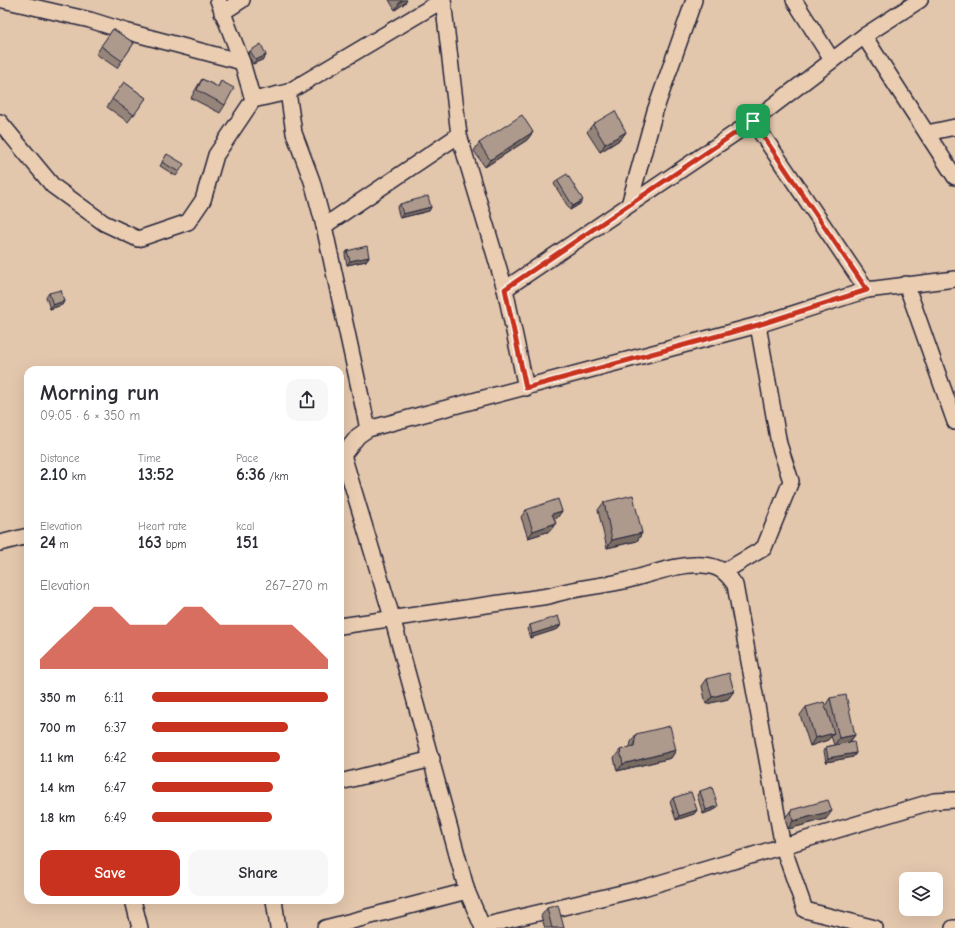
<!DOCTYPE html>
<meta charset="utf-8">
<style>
:root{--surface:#fff;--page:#f7f7f7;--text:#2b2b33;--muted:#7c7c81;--accent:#c8321e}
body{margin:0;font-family:"Comic Neue",sans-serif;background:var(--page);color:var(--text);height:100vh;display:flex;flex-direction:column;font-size:15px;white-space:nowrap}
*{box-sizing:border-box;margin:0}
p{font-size:13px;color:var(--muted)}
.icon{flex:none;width:22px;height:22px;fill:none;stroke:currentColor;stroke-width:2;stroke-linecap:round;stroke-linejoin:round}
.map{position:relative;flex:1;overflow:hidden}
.side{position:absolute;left:24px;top:366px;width:320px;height:538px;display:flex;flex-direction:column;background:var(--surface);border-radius:12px;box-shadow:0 4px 16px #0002}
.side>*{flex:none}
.fabs{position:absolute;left:899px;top:872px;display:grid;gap:8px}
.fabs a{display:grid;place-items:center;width:44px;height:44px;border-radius:8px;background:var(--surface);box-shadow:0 4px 16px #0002;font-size:20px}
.pin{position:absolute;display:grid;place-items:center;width:34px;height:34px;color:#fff;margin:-17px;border-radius:8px;box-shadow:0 2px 6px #0006}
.round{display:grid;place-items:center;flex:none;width:42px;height:42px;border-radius:12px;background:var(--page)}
.summary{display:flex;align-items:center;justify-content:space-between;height:68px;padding:0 16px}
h1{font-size:22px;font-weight:800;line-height:30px}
.metrics{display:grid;grid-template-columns:repeat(3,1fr);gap:6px;height:68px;padding:4px 16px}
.metrics div{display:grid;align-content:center}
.metrics b{font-size:17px;font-weight:800}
.metrics small{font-size:11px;font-weight:400}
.metrics p{font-size:11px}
.chart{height:112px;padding:8px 16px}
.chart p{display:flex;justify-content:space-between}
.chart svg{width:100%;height:72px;margin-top:4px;fill:var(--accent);opacity:.7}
.cta{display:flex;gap:8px;margin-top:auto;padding:8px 16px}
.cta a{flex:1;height:46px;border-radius:12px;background:var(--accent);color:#fff;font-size:16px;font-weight:800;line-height:46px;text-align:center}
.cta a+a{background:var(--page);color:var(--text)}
ul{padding:0 16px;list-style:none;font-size:13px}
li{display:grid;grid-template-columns:64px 48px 1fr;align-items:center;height:30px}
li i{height:10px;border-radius:5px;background:var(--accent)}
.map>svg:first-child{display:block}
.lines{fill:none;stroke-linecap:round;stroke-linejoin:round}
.street-casing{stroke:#22223b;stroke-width:18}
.street{stroke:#ebceb2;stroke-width:15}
.wall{fill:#958479;stroke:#22223b}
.shaded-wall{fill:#796c63;stroke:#22223b}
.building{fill:#ad9a8d;stroke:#22223b}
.route-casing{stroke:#fff;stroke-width:8}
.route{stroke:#c8321e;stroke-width:5}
</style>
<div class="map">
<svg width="955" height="928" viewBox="0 0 955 928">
<rect width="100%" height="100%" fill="#e3c7ad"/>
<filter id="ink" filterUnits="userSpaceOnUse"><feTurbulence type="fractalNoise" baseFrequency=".025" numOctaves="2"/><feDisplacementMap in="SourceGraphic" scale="8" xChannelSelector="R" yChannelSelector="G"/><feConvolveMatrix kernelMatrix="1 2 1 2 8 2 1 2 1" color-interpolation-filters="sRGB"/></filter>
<g filter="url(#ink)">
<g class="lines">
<defs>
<g id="street">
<path d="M3,0L90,20L125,31L242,62"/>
<path d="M218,0L242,62L253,100L288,92L443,0"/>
<path d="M443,0L459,135L505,289L526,388"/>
<path d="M794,0L832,60"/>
<path d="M222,13L242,0"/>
<path d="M864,36L955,177"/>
<path d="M288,92L294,133L312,181L324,226L368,429"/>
<path d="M753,121L867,290"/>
<path d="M0,122L53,186L104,223L138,239L188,222L203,200L216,155L253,100"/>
<path d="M927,133L955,127"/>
<path d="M629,205L655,111L694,0"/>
<path d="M324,226L459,135"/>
<path d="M906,284L955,422"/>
<path d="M505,289L753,121L864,36L920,0"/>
<path d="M343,455L392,617L467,891L483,928"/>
<path d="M340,456L343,455L358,436L368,429L758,325L867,290L955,279"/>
<path d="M0,543L28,536"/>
<path d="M725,571L764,548L791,481L779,444L758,325"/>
<path d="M340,626L549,596C572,588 595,587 619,582C646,577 674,563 703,565C719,566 726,572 735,585L783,847L805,910L875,928"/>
<path d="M340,782L432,759"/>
<path d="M133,900L140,928"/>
<path d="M274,900L278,928"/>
<path d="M483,926L643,888L934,801L955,800"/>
<path d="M325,928L467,891"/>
<path d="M953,928H955"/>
</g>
</defs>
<use href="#street" class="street-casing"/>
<use href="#street" class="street"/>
</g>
<g class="wall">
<path d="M389,0H407L405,3L395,10Z"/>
<path d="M113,29L134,43L117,68L96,54Z"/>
<path d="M250,51L266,55L264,59L253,64L248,55Z"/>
<path d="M202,79L218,87L221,81L225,105L220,113L191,98L197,87Z"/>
<path d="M124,82L146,98L128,122L107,107Z"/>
<path d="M593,124L626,132L621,139L600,152L587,132Z"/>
<path d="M533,132L527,140L485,167L474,151L479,143Z"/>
<path d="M167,154L179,172L176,176L160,166Z"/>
<path d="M557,180L580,204L570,210L554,184Z"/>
<path d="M400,204L431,207L429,211L400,218L397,208Z"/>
<path d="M347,251L366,261L347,265L345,255Z"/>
<path d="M49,293L64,301L62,305L50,309L46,297Z"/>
<path d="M604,502L642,533L637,541L607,548L598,510Z"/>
<path d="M526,510L562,511L557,518L554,519L550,531L528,538L521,517Z"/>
<path d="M530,625H561L558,629L530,638L527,629Z"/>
<path d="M707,679L734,691L728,699L706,704L702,686Z"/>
<path d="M830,698L855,735L850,742L856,753L853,757L826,762L824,751L826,747L834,745L831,736L828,740L810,746L800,715L806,707L825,706Z"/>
<path d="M636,734L676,750L671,758L617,771L614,758L620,750L630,747L631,742Z"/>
<path d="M700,791L716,809L703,814L697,795Z"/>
<path d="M673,798L697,810L694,814L676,820L670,802Z"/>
<path d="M791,810L826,819L788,829L785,818Z"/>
<path d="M547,908L564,928H545L541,916Z"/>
</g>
<g class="shaded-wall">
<path d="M403,0H407L405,3L395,10L400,2Z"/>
<path d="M266,55L264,59L253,64L256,60Z"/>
<path d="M533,132L527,140L485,167L490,160Z"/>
<path d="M626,132L621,139L600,152L605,144Z"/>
<path d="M583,200L580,204L570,210L573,206Z"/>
<path d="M431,207L429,211L400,218L403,214Z"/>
<path d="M369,257L366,261L347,265L350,261Z"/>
<path d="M64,301L62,305L50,309L53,305Z"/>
<path d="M562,511L557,518L547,522L552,514Z"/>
<path d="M556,523L550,531L528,538L533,531Z"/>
<path d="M642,533L637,541L607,548L612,540Z"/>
<path d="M561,625L558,629L530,638L532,634Z"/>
<path d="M734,691L728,699L706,704L712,697Z"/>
<path d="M834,733L828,740L810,746L815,738Z"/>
<path d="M855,735L849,742L834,746L839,738Z"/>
<path d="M676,750L671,758L617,771L623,764Z"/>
<path d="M856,753L853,757L826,762L828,758Z"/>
<path d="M718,806L716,809L703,814L706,810Z"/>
<path d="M697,810L694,814L676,820L679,816Z"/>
<path d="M832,811L826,819L788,829L793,821Z"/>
</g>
<g class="building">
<path d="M113,29L134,43L122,61L101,46Z"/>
<path d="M261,44L266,55L256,60L250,51Z"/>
<path d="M202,79L218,87L221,81L234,88L225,105L197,90Z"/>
<path d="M124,82L146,98L134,115L112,99Z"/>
<path d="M615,111L626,132L605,144L593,124Z"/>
<path d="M522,115L533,132L490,160L479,143Z"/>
<path d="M167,154L184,164L179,172L162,162Z"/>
<path d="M567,174L583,200L573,206L557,180Z"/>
<path d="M428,196L431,207L403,214L400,204Z"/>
<path d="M367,246L369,257L350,261L347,251Z"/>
<path d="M61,290L64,301L53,305L49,293Z"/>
<path d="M633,495L642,533L612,540L604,502Z"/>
<path d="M558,499L562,511L552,514L556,523L533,531L526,510Z"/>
<path d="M558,616L561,625L532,634L530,625Z"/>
<path d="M729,673L734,691L712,697L707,679Z"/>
<path d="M846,695L855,735L839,738L830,698Z"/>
<path d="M824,702L834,733L815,738L806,707Z"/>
<path d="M670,726L676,750L623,764L620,750L634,746L636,734Z"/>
<path d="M854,741L856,753L828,758L826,747Z"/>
<path d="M712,787L718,806L706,810L700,791Z"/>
<path d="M691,792L697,810L679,816L673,798Z"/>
<path d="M828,800L832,811L793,821L791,810Z"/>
<path d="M558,905L564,928H552L547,908Z"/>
</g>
</g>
<g class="lines" filter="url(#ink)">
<defs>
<path id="route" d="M753,121L867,290L758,325L526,388L505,289Z"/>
</defs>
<use href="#route" class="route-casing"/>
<use href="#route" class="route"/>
</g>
</svg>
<div class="fabs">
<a><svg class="icon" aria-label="layers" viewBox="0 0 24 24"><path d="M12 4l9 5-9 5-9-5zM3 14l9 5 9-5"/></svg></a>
</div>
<div class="pin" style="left:753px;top:121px;background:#1e9e55"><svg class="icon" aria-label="arrive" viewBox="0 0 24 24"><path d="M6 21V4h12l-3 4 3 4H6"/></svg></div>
<section class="side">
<div class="summary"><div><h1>Morning run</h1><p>09:05 · 6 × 350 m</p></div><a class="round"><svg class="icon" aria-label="share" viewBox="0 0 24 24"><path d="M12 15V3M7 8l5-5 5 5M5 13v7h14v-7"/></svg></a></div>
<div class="metrics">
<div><p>Distance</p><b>2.10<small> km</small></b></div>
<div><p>Time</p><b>13:52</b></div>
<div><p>Pace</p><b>6:36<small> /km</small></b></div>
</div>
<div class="metrics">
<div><p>Elevation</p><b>24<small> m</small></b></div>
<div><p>Heart rate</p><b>163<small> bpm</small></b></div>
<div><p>kcal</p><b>151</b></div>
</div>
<div class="chart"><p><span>Elevation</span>267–270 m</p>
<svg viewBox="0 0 160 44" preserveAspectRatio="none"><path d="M0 44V38L10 27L20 17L30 6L40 6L50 17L60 17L70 17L80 6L90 6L100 17L110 17L120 17L130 17L140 17L150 27L160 38V44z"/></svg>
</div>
<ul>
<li><b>350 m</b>6:11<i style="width:100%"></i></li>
<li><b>700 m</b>6:37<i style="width:77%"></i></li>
<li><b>1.1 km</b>6:42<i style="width:73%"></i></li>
<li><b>1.4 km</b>6:47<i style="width:69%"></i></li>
<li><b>1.8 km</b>6:49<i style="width:68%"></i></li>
</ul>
<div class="cta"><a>Save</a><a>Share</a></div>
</section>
</div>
